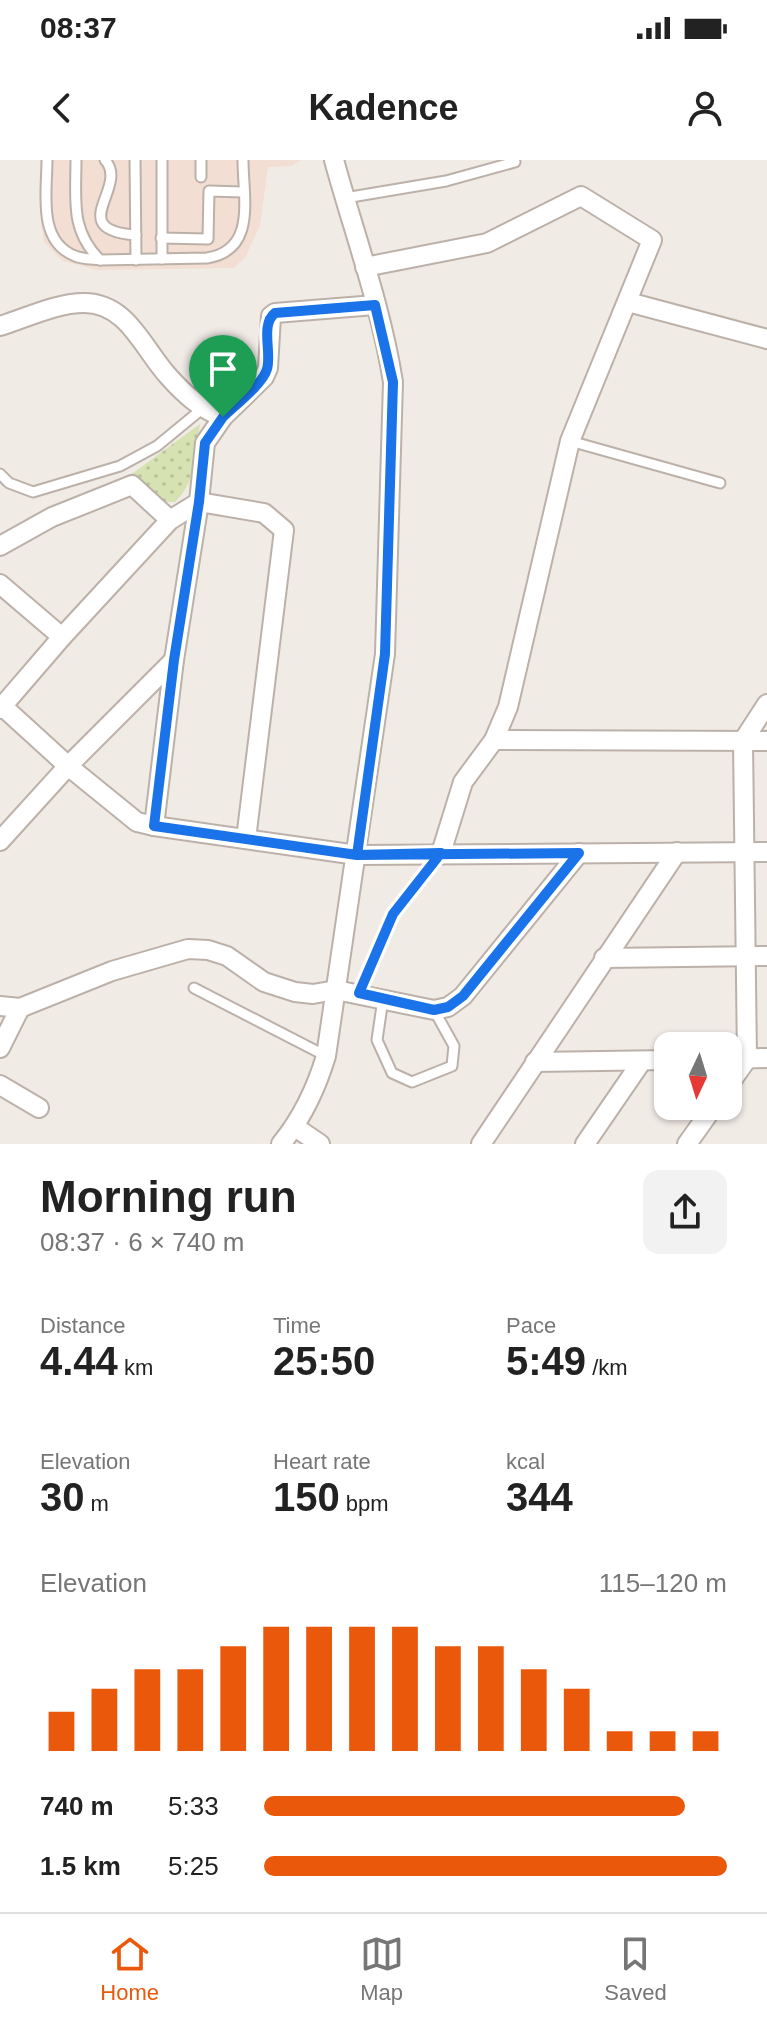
<!DOCTYPE html>
<meta charset="utf-8">
<style>
:root{--surface:#fff;--page:#f2f2f2;--text:#222;--muted:#767676;--line:#e0e0e0;--accent:#ea580c}
body{margin:0;font-family:Helvetica,sans-serif;background:var(--page);color:var(--text);height:100vh;display:flex;flex-direction:column;font-size:30px;white-space:nowrap}
*{box-sizing:border-box;margin:0}
p{font-size:26px;color:var(--muted)}
.icon{flex:none;width:44px;height:44px;fill:none;stroke:currentColor;stroke-width:2;stroke-linecap:round;stroke-linejoin:round}
.map{position:relative;height:984px;overflow:hidden}
.side{display:flex;flex-direction:column;background:var(--surface);flex:1}
.side>*{flex:none}
.needle{width:52px;rotate:184deg}
.controls{position:absolute;left:654px;top:872px;display:grid;gap:16px}
.controls a{display:grid;place-items:center;width:88px;height:88px;border-radius:16px;background:var(--surface);box-shadow:0 2px 6px #0004;font-size:40px}
.pin{position:absolute;display:grid;place-items:center;width:68px;height:68px;color:#fff;margin:-82px -34px;border-radius:50% 50% 50% 0;rotate:-45deg;box-shadow:0 0 8px #0007}
.pin .icon{rotate:45deg}
.round{display:grid;place-items:center;flex:none;width:84px;height:84px;border-radius:16px;background:var(--page)}
.overview{display:flex;align-items:center;justify-content:space-between;height:136px;padding:0 40px}
h1{font-size:44px;font-weight:700;line-height:60px}
.figures{display:grid;grid-template-columns:repeat(3,1fr);gap:12px;height:136px;padding:8px 40px}
.figures div{display:grid;align-content:center}
.figures b{font-size:40px;font-weight:700}
.figures small{font-size:22px;font-weight:400}
.figures p{font-size:22px}
.chart{height:224px;padding:16px 40px}
.chart p{display:flex;justify-content:space-between}
.chart svg{width:100%;height:144px;margin-top:8px;stroke:var(--accent);stroke-width:6}
ul{padding:0 40px;list-style:none;font-size:26px}
li{display:grid;grid-template-columns:128px 96px 1fr;align-items:center;height:60px}
li i{height:20px;border-radius:10px;background:var(--accent)}
.status{display:flex;justify-content:space-between;align-items:center;height:56px;padding:0 40px;background:var(--surface);direction:ltr}
.status svg{height:22px;fill:currentColor}
header{display:flex;justify-content:space-between;align-items:center;height:104px;padding:0 40px;background:var(--surface);font-size:36px;font-weight:700}
.tabs{display:flex;justify-content:space-around;align-items:center;height:112px;border-top:2px solid var(--line);background:var(--surface);font-size:22px;color:var(--muted)}
.tabs a{display:grid;justify-items:center;gap:4px}
.tabs .current{color:var(--accent)}
.map>svg:first-child{display:block}
.commercial{fill:#f2ded2}
.park{fill:url(#park-dots)}
.lines{fill:none;stroke-linecap:round;stroke-linejoin:round}
.service-casing{stroke:#bcb1a9;stroke-width:13}
.minor-casing{stroke:#bcb1a9;stroke-width:22}
.service{stroke:#fff;stroke-width:9}
.minor{stroke:#fff;stroke-width:18}
.route-casing{stroke:#fff;stroke-width:16}
.route{stroke:#1a73e8;stroke-width:10}
</style>
<div class="status"><b>08:37</b><svg viewBox="0 0 49 12"><path d="M0 12V9h3v3zM5 12V6h3v6zM10 12V3h3v9zM15 12V0h3v12zM26 1h20v11H26zM47 4h2v5h-2z"/></svg></div>
<header><svg class="icon" aria-label="back" viewBox="0 0 24 24"><path d="M15 5l-7 7 7 7"/></svg>Kadence<svg class="icon" aria-label="person" viewBox="0 0 24 24"><circle cx="12" cy="8" r="4"/><path d="M4 21q1-7 8-7t8 7"/></svg></header>
<div class="map">
<svg width="767" height="984" viewBox="0 0 767 984">
<defs>
<pattern id="park-dots" width="8" height="8" patternUnits="userSpaceOnUse" patternTransform="scale(2)"><rect width="8" height="8" fill="#d6e2b1"/><path d="M2 2h.1M6 6h.1" fill="none" stroke="#b9c399" stroke-width="1.8" stroke-linecap="round"/></pattern>
</defs>
<rect width="100%" height="100%" fill="#f1ebe6"/>
<path class="commercial" d="M41,0H301L291,6L268,7L260,65L246,96L234,108L97,110L63,101L44,82L41,61Z"/>
<path class="park" d="M200,264C196,293 197,321 175,342H161L129,316Z"/>
<g class="lines">
<defs>
<g id="service">
<path d="M47,0C47,32 37,81 75,96C82,99 92,99 100,100"/>
<path d="M76,0C76,40 70,70 100,100L207,98C257,90 243,38 243,0"/>
<path d="M105,0C130,27 63,70 136,75"/>
<path d="M135,0L136,100"/>
<path d="M201,17V0"/>
<path d="M345,38L446,21L515,2L514,0"/>
<path d="M161,78L208,79L209,31L243,32"/>
<path d="M162,99V0"/>
<path d="M570,281L720,323"/>
<path d="M0,314L9,323L33,332L120,306L157,286L202,249"/>
<path d="M194,828L326,896"/>
<path d="M359,833L393,754L439,695"/>
<path d="M383,839L377,880L392,913L412,922L452,906L454,886L434,850"/>
</g>
<g id="minor">
<path d="M365,107L487,83L581,36L652,80L570,281L508,547L494,580L463,622L441,693"/>
<path d="M628,142L767,179"/>
<path d="M0,166C26,158 56,143 84,143C128,143 143,189 169,217C185,235 201,249 223,257"/>
<path d="M0,386L52,357L132,325L170,360"/>
<path d="M0,424L62,477"/>
<path d="M0,544L68,606L137,662L154,666L357,695L767,692"/>
<path d="M0,549L62,477L170,360L199,342L264,353L284,370L246,679"/>
<path d="M494,580L767,581"/>
<path d="M154,666L174,500L199,342L205,283L223,257L264,217L268,208L271,156L275,153L375,145"/>
<path d="M0,681L68,606L174,500"/>
<path d="M604,798L767,796"/>
<path d="M0,846L20,848L112,811L188,789L208,790L227,796L264,822L295,832L313,834L336,830L434,850L448,847L463,836L579,693"/>
<path d="M0,888L20,848"/>
<path d="M728,899L767,898"/>
<path d="M535,902L668,900"/>
<path d="M0,925L39,948"/>
<path d="M728,926L747,899L743,581L767,544"/>
<path d="M295,967L320,984"/>
<path d="M281,984C303,957 316,929 326,896L385,494L393,222C381,146 354,73 334,0"/>
<path d="M481,984L677,692"/>
<path d="M585,984L642,901"/>
<path d="M687,984L714,946"/>
</g>
</defs>
<use href="#service" class="service-casing"/>
<use href="#minor" class="minor-casing"/>
<use href="#service" class="service"/>
<use href="#minor" class="minor"/>
</g>
<g class="lines">
<defs>
<path id="route" d="M223,257L205,283L199,342L174,500L154,666L357,695L579,693L463,836L448,847L434,850L359,833L393,754L441,693L357,695L385,494L393,222L375,145L275,153C260,165 272,192 267,209C263,224 234,246 223,257"/>
</defs>
<use href="#route" class="route-casing"/>
<use href="#route" class="route"/>
</g>
</svg>
<div class="controls">
<a><svg class="needle" viewBox="-14 -14 28 28"><path d="M0-13l5 13h-10z" fill="#e53935"/><path d="M0 13l5-13h-10z" fill="#767676"/></svg></a>
</div>
<div class="pin" style="left:223px;top:257px;background:#1e9e55"><svg class="icon" aria-label="arrive" viewBox="0 0 24 24"><path d="M6 21V4h12l-3 4 3 4H6"/></svg></div>
</div>
<section class="side">
<div class="overview"><div><h1>Morning run</h1><p>08:37 · 6 × 740 m</p></div><a class="round"><svg class="icon" aria-label="share" viewBox="0 0 24 24"><path d="M12 15V3M7 8l5-5 5 5M5 13v7h14v-7"/></svg></a></div>
<div class="figures">
<div><p>Distance</p><b>4.44<small> km</small></b></div>
<div><p>Time</p><b>25:50</b></div>
<div><p>Pace</p><b>5:49<small> /km</small></b></div>
</div>
<div class="figures">
<div><p>Elevation</p><b>30<small> m</small></b></div>
<div><p>Heart rate</p><b>150<small> bpm</small></b></div>
<div><p>kcal</p><b>344</b></div>
</div>
<div class="chart"><p><span>Elevation</span>115–120 m</p>
<svg viewBox="0 0 160 44" preserveAspectRatio="none"><path d="M5 44V32M15 44V25M25 44V19M35 44V19M45 44V12M55 44V6M65 44V6M75 44V6M85 44V6M95 44V12M105 44V12M115 44V19M125 44V25M135 44V38M145 44V38M155 44V38"/></svg>
</div>
<ul>
<li><b>740 m</b>5:33<i style="width:91%"></i></li>
<li><b>1.5 km</b>5:25<i style="width:100%"></i></li>
</ul>
</section>
<nav class="tabs">
<a class="current"><svg class="icon" aria-label="home" viewBox="0 0 24 24"><path d="M3 11l9-7 9 7M6 9v11h12V9"/></svg>Home</a>
<a><svg class="icon" aria-label="map" viewBox="0 0 24 24"><path d="M3 6l6-2 6 2 6-2v14l-6 2-6-2-6 2zM9 4v14M15 6v14"/></svg>Map</a>
<a><svg class="icon" aria-label="saved" viewBox="0 0 24 24"><path d="M7 4h10v16l-5-4-5 4z"/></svg>Saved</a>
</nav>
